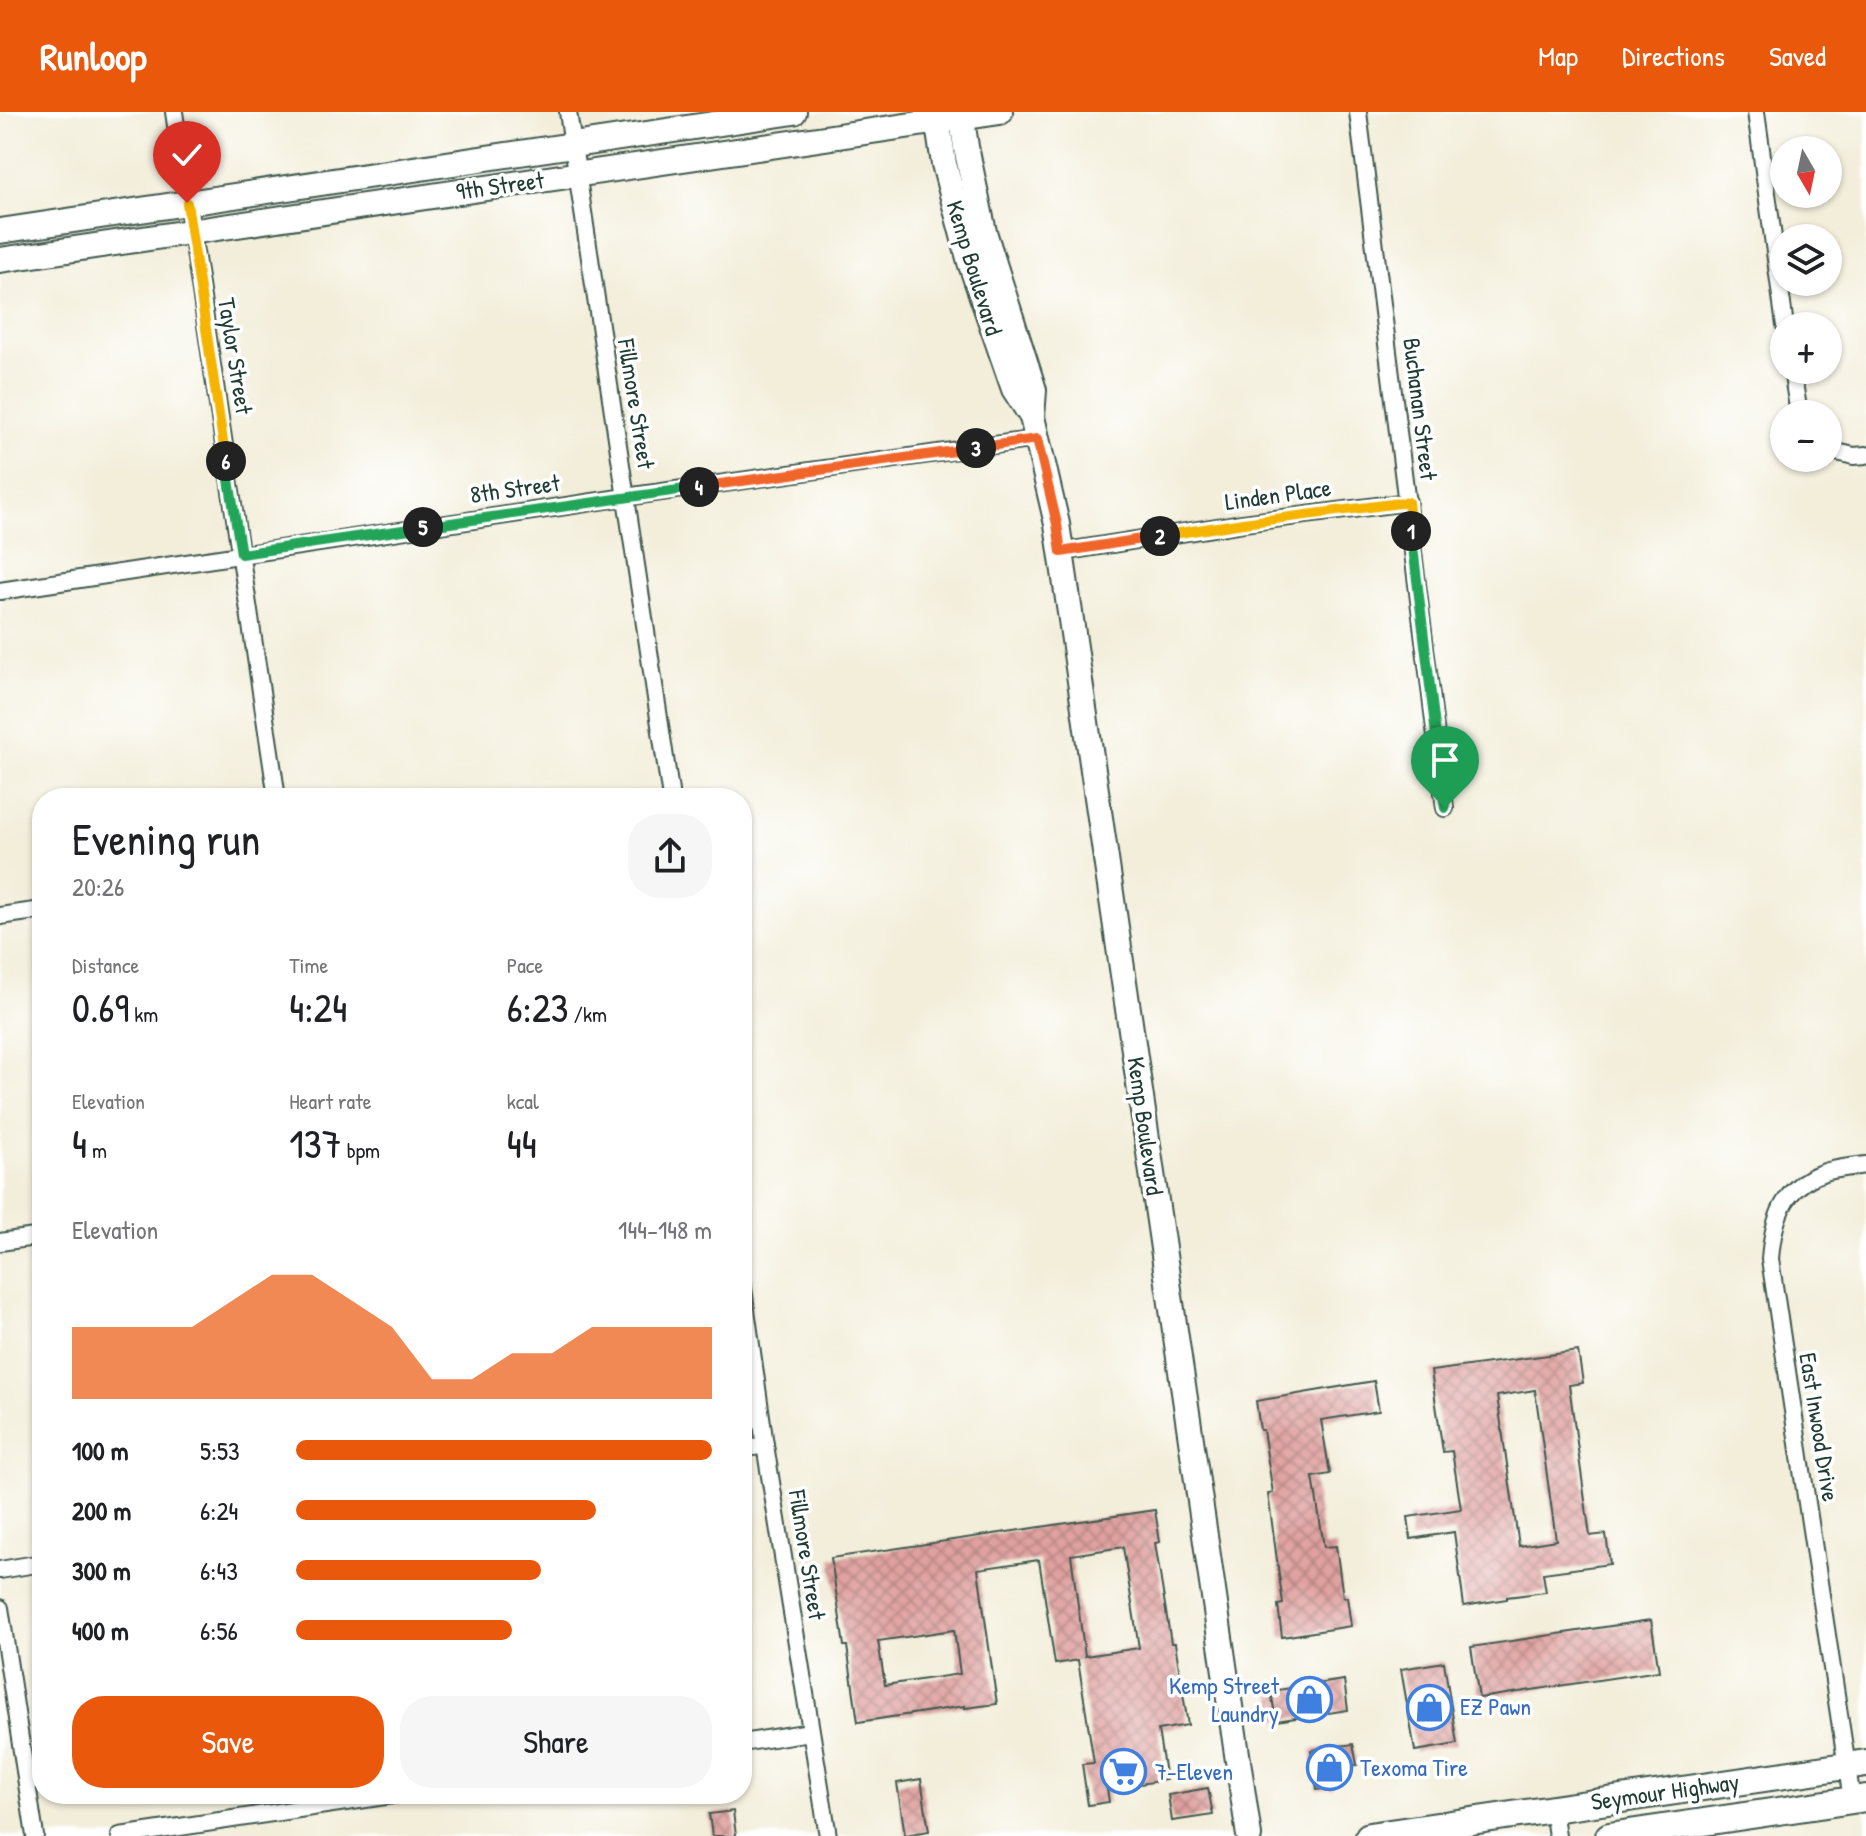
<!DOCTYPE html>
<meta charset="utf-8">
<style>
:root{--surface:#fff;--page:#f6f6f6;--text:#202124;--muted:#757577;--accent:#ea580c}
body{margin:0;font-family:"Patrick Hand",sans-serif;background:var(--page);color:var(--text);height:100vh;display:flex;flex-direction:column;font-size:30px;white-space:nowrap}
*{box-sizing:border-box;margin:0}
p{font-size:26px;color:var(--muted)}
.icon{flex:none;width:44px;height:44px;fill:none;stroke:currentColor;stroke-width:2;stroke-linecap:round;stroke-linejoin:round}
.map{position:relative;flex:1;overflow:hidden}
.panel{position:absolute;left:32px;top:676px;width:720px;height:1016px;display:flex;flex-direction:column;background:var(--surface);border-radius:32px;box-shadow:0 2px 6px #0004}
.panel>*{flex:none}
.needle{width:52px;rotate:171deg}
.controls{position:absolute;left:1770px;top:24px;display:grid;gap:16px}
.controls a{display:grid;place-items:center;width:72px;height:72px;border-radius:50%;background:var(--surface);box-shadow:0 2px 6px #0004;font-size:40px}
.pin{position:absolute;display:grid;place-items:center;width:68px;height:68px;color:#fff;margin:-82px -34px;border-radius:50% 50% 50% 0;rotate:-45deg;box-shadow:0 0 8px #0007}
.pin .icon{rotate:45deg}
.km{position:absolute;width:40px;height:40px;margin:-20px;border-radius:50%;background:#222;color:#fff;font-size:22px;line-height:40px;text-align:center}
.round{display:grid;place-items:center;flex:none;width:84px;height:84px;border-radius:32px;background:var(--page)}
.headline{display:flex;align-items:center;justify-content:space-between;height:136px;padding:0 40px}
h1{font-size:44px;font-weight:600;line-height:60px}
.figures{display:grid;grid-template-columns:repeat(3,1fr);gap:12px;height:136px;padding:8px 40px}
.figures div{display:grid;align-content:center}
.figures b{font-size:40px;font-weight:600}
.figures small{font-size:22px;font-weight:400}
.figures p{font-size:22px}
.chart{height:224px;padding:16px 40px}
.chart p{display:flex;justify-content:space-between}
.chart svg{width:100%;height:144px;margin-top:8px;fill:var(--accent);opacity:.7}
.primary-button{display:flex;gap:16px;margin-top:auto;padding:16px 40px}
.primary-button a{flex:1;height:92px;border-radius:32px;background:var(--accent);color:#fff;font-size:32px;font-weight:600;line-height:92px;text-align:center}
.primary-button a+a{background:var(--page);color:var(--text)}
ul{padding:0 40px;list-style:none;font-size:26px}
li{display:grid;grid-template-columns:128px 96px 1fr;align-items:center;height:60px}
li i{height:20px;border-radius:10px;background:var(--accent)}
header{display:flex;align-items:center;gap:48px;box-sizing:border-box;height:112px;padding:0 40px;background:var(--accent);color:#fff}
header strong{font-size:38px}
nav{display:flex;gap:44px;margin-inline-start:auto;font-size:28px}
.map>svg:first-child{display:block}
.building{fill:url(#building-cross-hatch);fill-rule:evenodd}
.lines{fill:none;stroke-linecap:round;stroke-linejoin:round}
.street-casing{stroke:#3f584d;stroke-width:20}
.secondary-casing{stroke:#3f584d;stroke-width:28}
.primary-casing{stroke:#3f584d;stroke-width:30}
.street{stroke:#fff;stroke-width:16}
.secondary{stroke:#fff;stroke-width:24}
.primary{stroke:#fff;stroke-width:26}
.split-1-casing{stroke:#fff;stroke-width:16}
.split-2-casing{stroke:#fff;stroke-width:16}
.split-3-casing{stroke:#fff;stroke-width:16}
.split-4-casing{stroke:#fff;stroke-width:16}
.split-5-casing{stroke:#fff;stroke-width:16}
.split-6-casing{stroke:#fff;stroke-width:16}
.split-7-casing{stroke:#fff;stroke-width:16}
.split-1{stroke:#22a559;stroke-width:10}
.split-2{stroke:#f5b400;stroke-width:10}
.split-3{stroke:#f0652b;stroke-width:10}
.split-4{stroke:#f0652b;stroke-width:10}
.split-5{stroke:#22a559;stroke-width:10}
.split-6{stroke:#22a559;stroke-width:10}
.split-7{stroke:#f5b400;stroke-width:10}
.labels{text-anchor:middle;stroke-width:7;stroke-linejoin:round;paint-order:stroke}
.street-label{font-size:24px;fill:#1f3d34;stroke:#fff}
.shop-label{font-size:24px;fill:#366cbe;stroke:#fff;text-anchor:start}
</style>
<header>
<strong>Runloop</strong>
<nav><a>Map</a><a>Directions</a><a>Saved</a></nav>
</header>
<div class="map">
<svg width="1866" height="1724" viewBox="0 0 1866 1724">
<defs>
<pattern id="building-cross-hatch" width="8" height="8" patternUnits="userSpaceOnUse" patternTransform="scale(2)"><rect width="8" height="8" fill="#e0a2a0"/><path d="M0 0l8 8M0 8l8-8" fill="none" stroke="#b58583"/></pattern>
</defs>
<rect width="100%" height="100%" fill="#fff"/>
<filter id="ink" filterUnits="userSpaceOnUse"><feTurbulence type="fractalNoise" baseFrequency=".0125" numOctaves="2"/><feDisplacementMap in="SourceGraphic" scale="16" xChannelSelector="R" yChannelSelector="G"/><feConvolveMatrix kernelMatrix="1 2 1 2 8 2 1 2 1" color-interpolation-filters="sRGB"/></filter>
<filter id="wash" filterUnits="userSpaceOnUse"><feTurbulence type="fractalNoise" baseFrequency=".006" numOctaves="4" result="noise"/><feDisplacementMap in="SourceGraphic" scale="32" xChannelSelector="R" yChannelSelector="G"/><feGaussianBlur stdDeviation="1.8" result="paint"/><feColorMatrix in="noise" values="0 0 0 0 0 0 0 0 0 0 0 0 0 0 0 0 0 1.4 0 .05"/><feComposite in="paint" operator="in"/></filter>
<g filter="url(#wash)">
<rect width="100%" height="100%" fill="#f3eeda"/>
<g id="blocks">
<g class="building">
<path d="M1578,1239L1583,1271L1569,1273L1590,1424L1606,1422L1610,1452L1543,1461L1546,1480L1507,1485V1487L1464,1494L1454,1420L1411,1427L1408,1405L1461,1397L1452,1339L1443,1340L1431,1259ZM1535,1278L1556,1428L1519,1434L1497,1284Z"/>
<path d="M1374,1269L1379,1299L1321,1308L1330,1362L1313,1365L1324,1435L1336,1434L1343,1485H1347L1351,1514L1282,1525L1278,1493L1283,1492L1268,1382L1273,1381L1263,1318H1260L1256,1289Z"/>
<path d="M1155,1398L1160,1430L1155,1431L1171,1531H1175L1188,1613L1158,1618L1166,1668L1107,1677L1109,1690L1088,1693L1082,1652L1094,1651L1078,1548L1055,1552L1039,1448L978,1457L997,1592L965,1596V1594L858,1610L847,1534H844L831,1446ZM1123,1435L1139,1536L1085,1544L1071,1443ZM954,1518L960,1562L885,1573L878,1529Z"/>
<path d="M1651,1508L1659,1559L1479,1586L1471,1535Z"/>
<path d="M1444,1550L1457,1632L1415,1639L1401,1557Z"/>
<path d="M1344,1568L1348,1598L1276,1609L1271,1579Z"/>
<path d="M1353,1632L1357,1653L1330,1658L1333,1676L1317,1678L1311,1638Z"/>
<path d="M921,1667L929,1719L905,1723L897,1671Z"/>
<path d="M1208,1676L1213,1703L1172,1709L1168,1683Z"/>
<path d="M733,1699L736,1724H712L709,1702Z"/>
</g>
</g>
</g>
<g filter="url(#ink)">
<use href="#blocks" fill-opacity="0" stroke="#3f584d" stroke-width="2"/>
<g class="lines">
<defs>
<g id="street">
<path d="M174,0L277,686"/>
<path d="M568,0L671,686"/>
<path d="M1358,0L1445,696"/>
<path d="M1756,0L1785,214"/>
<path d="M1792,258L1799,302"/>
<path d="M1828,338L1854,344L1866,343"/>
<path d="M1061,440L1243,411L1408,390"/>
<path d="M0,479L626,385L1037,327"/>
<path d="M0,804L42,798"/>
<path d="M0,1130L42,1124"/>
<path d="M742,1169L765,1333L828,1724"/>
<path d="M742,1337L765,1333"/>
<path d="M0,1458L42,1451"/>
<path d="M0,1496L35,1724"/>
<path d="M742,1631L810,1620"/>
<path d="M1852,1688L1770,1147C1773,1109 1782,1075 1822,1061C1836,1056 1852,1055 1866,1053"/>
<path d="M1553,1697L1557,1724"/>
<path d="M120,1724L399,1682"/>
</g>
<g id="secondary">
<path d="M936,0L944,52L970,150L1014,277L1032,305"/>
<path d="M961,0L966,35L984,120L1034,278L1032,305L1057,412L1249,1724"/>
<path d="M0,119L794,0"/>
<path d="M0,148L1000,0"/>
</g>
<g id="primary">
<path d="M1369,1724L1866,1651"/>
<path d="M1609,1724L1866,1686"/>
</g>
</defs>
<use href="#street" class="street-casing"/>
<use href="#secondary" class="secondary-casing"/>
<use href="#primary" class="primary-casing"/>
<use href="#street" class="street"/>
<use href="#secondary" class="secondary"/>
<use href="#primary" class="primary"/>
</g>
</g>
<g class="lines" filter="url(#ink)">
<defs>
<path id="split-1" d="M1411,419L1445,696"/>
<path id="split-2" d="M1160,424L1243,411L1408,390L1411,419"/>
<path id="split-3" d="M976,336L1037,327L1057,412L1061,440L1160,424"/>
<path id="split-4" d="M699,375L976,336"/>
<path id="split-5" d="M423,415L699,375"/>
<path id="split-6" d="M226,349L241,442L423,415"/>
<path id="split-7" d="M187,91L226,349"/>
</defs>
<use href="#split-1" class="split-1-casing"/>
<use href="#split-2" class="split-2-casing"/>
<use href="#split-3" class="split-3-casing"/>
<use href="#split-4" class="split-4-casing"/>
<use href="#split-5" class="split-5-casing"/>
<use href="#split-6" class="split-6-casing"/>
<use href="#split-7" class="split-7-casing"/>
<use href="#split-1" class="split-1"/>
<use href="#split-2" class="split-2"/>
<use href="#split-3" class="split-3"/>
<use href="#split-4" class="split-4"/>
<use href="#split-5" class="split-5"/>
<use href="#split-6" class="split-6"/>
<use href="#split-7" class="split-7"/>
</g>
<defs>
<symbol id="shop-ring" viewBox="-11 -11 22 22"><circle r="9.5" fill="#fff" stroke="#3f7fe0" stroke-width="1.5"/><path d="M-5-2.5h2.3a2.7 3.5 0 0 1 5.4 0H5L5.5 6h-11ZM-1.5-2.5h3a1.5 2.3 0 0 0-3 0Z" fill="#3f7fe0"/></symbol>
<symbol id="supermarket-ring" viewBox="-11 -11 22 22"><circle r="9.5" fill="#fff" stroke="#3f7fe0" stroke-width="1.5"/><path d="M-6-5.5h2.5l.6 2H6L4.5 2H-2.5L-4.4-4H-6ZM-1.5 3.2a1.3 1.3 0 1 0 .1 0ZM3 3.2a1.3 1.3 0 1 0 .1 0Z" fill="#3f7fe0"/></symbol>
</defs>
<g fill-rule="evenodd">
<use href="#shop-ring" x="1284" y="1562" width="51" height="51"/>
<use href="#shop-ring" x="1404" y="1570" width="51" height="51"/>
<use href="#shop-ring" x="1304" y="1630" width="51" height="51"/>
<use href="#supermarket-ring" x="1098" y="1634" width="51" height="51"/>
</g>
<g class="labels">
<g class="street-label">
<text transform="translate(500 74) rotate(-8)" y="8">9th Street</text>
<text transform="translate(974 156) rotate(73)" y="8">Kemp Boulevard</text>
<text transform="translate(235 244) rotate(81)" y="8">Taylor Street</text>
<text transform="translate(636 292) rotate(81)" y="8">Fillmore Street</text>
<text transform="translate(1420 297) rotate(83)" y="8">Buchanan Street</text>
<text transform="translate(515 377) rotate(-8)" y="8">8th Street</text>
<text transform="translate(1278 383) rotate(-8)" y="8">Linden Place</text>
<text transform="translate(1145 1014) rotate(82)" y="8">Kemp Boulevard</text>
<text transform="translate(1819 1315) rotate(81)" y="8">East Inwood Drive</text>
<text transform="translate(807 1443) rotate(81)" y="8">Fillmore Street</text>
<text transform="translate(1665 1680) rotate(-8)" y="8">Seymour Highway</text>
</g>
<g class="shop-label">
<text x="1279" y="1582" text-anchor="end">Kemp Street<tspan x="1279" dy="28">Laundry</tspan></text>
<text x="1460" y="1603">EZ Pawn</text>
<text x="1360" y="1664">Texoma Tire</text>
<text x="1155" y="1668">7-Eleven</text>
</g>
</g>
</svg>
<div class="controls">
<a><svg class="needle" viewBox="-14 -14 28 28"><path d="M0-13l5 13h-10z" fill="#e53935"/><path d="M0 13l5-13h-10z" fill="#757577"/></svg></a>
<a><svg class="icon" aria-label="layers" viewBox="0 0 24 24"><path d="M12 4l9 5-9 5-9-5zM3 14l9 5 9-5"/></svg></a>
<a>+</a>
<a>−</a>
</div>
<div class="pin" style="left:1445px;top:696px;background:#1e9e55"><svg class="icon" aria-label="arrive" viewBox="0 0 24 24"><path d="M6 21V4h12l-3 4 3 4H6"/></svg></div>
<div class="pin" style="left:187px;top:91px;background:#d93025"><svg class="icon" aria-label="check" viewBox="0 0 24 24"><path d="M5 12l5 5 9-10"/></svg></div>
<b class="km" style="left:1411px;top:419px">1</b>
<b class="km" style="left:1160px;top:424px">2</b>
<b class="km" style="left:976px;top:336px">3</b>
<b class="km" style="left:699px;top:375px">4</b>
<b class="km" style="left:423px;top:415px">5</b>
<b class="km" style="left:226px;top:349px">6</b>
<section class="panel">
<div class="headline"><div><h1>Evening run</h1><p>20:26</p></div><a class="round"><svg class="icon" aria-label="share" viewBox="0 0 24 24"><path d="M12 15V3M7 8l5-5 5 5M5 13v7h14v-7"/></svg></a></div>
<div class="figures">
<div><p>Distance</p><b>0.69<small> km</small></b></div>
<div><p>Time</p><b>4:24</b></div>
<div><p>Pace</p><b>6:23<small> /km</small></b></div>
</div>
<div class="figures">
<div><p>Elevation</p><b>4<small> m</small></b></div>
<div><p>Heart rate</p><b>137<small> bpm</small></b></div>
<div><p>kcal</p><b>44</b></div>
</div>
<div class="chart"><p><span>Elevation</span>144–148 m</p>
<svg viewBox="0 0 160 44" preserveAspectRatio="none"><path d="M0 44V22L10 22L20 22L30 22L40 14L50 6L60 6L70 14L80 22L90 38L100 38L110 30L120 30L130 22L140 22L150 22L160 22V44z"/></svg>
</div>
<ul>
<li><b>100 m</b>5:53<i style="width:100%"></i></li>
<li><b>200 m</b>6:24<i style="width:72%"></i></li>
<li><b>300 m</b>6:43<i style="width:59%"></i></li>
<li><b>400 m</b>6:56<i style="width:52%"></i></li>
</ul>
<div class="primary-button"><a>Save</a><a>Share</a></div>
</section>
</div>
